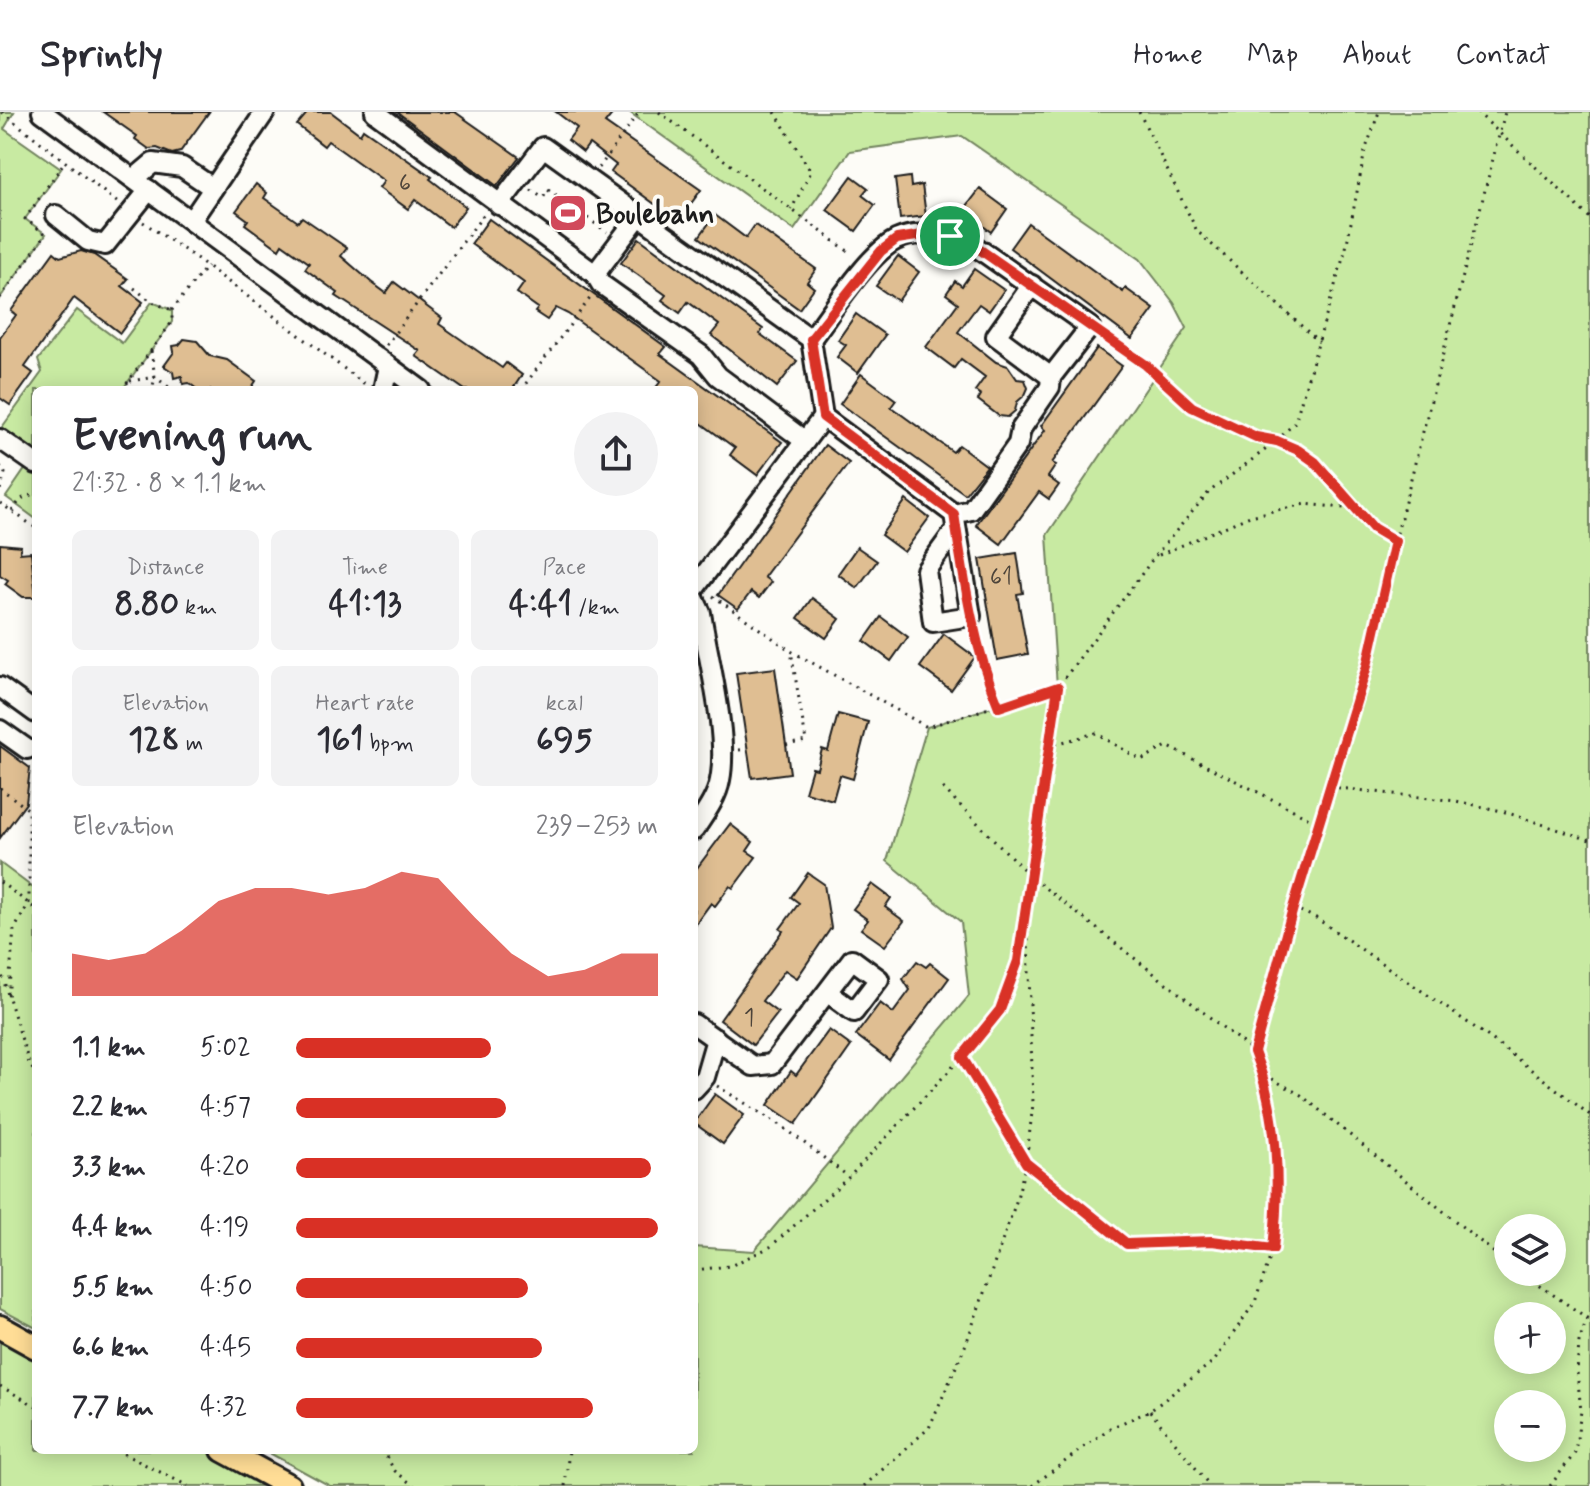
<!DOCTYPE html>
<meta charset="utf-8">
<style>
:root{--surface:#fff;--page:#f2f2f3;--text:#2b2b33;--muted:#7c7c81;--line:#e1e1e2;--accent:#d93025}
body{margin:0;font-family:Mynerve,sans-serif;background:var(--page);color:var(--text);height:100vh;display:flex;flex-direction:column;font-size:30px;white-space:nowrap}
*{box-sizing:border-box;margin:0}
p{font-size:26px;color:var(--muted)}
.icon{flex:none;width:44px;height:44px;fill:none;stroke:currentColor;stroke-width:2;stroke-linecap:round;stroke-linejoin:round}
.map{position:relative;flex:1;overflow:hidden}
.sheet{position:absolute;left:32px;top:274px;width:666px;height:1068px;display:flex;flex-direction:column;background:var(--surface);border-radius:12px;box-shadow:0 4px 20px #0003}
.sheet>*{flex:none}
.tools{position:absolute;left:1494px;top:1102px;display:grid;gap:16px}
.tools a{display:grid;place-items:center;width:72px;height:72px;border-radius:50%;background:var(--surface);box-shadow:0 4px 20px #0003;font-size:40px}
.pin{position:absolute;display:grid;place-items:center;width:68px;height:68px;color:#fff;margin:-34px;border:4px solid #fff;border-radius:50%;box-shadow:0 2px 8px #0007}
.round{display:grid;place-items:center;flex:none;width:84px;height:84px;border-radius:42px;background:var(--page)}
.headline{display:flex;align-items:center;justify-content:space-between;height:136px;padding:0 40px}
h1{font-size:44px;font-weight:700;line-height:60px}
.figures{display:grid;grid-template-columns:repeat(3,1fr);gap:12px;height:136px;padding:8px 40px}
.figures div{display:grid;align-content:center;border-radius:12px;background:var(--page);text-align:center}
.figures b{font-size:34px;font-weight:700}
.figures small{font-size:22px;font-weight:400}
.figures p{font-size:22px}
.chart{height:224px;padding:16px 40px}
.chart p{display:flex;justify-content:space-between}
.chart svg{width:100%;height:144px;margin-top:8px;fill:var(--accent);opacity:.7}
ul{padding:0 40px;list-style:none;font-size:26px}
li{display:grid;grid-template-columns:128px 96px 1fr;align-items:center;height:60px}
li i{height:20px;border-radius:10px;background:var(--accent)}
header{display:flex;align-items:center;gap:48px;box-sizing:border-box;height:112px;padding:0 40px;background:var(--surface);border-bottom:2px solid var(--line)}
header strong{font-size:38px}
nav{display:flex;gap:44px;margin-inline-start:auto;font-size:28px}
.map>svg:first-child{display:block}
.green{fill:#c8eaa2;stroke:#72835f;stroke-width:2;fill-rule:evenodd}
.building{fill:#dfbe92;stroke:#1c1c1c;stroke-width:2}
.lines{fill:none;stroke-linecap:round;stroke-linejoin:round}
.minor-casing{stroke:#1c1c1c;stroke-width:24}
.major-casing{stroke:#1c1c1c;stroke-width:28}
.path{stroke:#1c1c1c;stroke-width:3;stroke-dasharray:2 6;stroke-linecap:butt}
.minor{stroke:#fdfcf7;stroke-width:18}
.major{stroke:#ffdd96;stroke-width:22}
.route-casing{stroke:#fff;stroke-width:16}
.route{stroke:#d93025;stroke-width:10}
.labels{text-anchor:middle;stroke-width:8;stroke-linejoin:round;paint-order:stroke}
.number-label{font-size:24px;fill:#4d443a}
.poi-label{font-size:28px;font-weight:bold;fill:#1c1c1c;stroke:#fdfcf7;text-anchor:start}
</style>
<header>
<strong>Sprintly</strong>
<nav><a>Home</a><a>Map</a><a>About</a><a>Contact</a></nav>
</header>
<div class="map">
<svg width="1590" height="1374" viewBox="0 0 1590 1374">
<rect width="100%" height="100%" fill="#fdfcf7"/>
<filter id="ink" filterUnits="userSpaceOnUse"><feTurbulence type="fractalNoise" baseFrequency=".0125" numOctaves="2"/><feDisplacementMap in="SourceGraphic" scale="16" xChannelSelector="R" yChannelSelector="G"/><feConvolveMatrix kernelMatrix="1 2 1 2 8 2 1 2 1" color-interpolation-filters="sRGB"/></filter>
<g filter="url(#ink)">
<g class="green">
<path d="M0,0H14L4,17L61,57L25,107L46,122L0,186Z"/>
<path d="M629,0H1590V1374H330L264,1338H694V1135L754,1139L969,884L961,810L887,749L927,615L1057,575L1047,423L1187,216L1174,191L1140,147L962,24L850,39L794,118ZM1508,1116H1552V1160H1508ZM1552,1204V1248H1508V1204ZM1552,1292V1336H1508V1292Z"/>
<path d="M152,190L172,198V210L122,278H36V352L0,327V318L42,260L38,248L77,198L122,231Z"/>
<path d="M26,356L36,363V407L6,385Z"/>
<path d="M0,751L36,778V1216L0,1197Z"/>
<path d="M0,1227L36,1247V1338H207L268,1374H0Z"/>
</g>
<g class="building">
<path d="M103,0H209L180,40L172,42L157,36L149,37L135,27L137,24Z"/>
<path d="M308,0H331L360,22L363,17L432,65L430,67L466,95L451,115L415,88L408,97L379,76L384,69L328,29L324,34L297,13Z"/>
<path d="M397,0H455L519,45L497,74Z"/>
<path d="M556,0H614L605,11L701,78L678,109L611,60L616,53L589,32L583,40L568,28L577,16Z"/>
<path d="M852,64L868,76L862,83L875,93L856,119L827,98Z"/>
<path d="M910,65L911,75L922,73L926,104L900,107L895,67Z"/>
<path d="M256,72L267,81L264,86L298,110L302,105L347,136L341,144L371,170L386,181L394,170L442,206L439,212L502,256L506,251L522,263L512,278H465L416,244L420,239L336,184L338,181L305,157L309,151L282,132L279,137L245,112L248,108L236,99Z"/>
<path d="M980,77L1007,97L991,120L963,99Z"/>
<path d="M715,103L746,126L755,113L816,157L807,170L814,176L799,197L699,125Z"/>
<path d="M489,107L666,235L660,242L782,330L757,363L730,343L735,336L694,306V278H654L661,269L568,202L556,196L547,208L535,200L538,196L517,181L524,171L471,132Z"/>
<path d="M1028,111L1123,180L1125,176L1154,197L1132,227L1010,136Z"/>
<path d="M639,126L763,217L760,222L797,249L777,275L711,223L719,213L688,190L680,201L662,188L666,183L621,151Z"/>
<path d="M81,139L94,143L128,167L122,174L143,190L120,221L74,186L25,255L33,261L10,293L0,286V225L16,203L11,199L54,140L60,145Z"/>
<path d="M898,144L919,160L898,189L876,174Z"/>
<path d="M974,157L1004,178L989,199L979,192L958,220L996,250L1008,254L1017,267L1025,268L1028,276L1025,283L1017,290L1015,299L1008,305L999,304L978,288L981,283L975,279L985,265L961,247L954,256L926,235L958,191L946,182L955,169L962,174Z"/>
<path d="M856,202L885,223L858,261L837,245L846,233L838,228Z"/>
<path d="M184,227L197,229L210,244L227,248L256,269L250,278H198L189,271L183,272L182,264L174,266L173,260L164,254L174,240L173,234L179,233Z"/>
<path d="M1097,236L1122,254L1052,351L1056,353L1048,365L1059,373L1049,387L1039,380L1001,432L976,413L1045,318L1041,314Z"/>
<path d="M861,262L896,288L891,295L953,340L959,333L987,354L965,382L840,292Z"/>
<path d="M825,333L849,351L764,465L771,470L759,486L751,480L738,497L718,483Z"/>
<path d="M906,388L929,406L904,440L881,423Z"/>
<path d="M0,432L21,434L20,441L31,440L36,485H23L5,472L8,468L0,463Z"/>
<path d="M857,435L877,449L857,476L838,462Z"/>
<path d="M1017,441L1023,481L1017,482L1028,542L997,548L980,447Z"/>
<path d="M812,486L840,507L826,526L798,506Z"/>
<path d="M881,505L908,525L891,549L864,529Z"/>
<path d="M944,522L975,545L951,578L920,555Z"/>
<path d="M775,556L790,661L752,666L736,561Z"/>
<path d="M838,602L868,610L853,667L840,663L833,688L805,680L812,656L817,657L822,637L828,639Z"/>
<path d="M0,634L30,656L26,691L0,726Z"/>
<path d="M730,712L753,730L747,739L756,745L733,776L730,774L715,794L711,791L694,814V760Z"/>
<path d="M808,761L824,772L831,816L797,866L785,858L762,889L778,901L753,933L720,908L783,819L780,817L799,791L791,785Z"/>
<path d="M872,772L891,786L885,795L904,809L885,834L861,817L868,808L853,797Z"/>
<path d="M917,849L926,855L930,851L949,866L889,948L856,923L880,891L893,901L910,878L903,867Z"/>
<path d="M829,918L851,934L796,1012L768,993L791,959L796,963Z"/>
<path d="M715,982L744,1003L723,1032L694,1011Z"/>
</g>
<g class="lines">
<defs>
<g id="minor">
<path d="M42,0L421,278"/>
<path d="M375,0L595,162L601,172L701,243L718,264L805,329"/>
<path d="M134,67L153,51L182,55L213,76"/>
<path d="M499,93L543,35L811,227L823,305L954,402L971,504L933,510L926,458L956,417"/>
<path d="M56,103L88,129L105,133L149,78"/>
<path d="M191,109L265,0"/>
<path d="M595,162L638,105"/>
<path d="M1032,173L996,224L1051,265"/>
<path d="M811,227C831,201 869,141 896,128C917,117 948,124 969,130L1090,215L1051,265L1050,275L1021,317L1018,332L971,398L954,402"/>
<path d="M383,278L388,254"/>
<path d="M0,327L36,352"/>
<path d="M694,477L823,305"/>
<path d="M694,486L701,501C708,547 729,624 720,668C717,686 704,703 694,718"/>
<path d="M0,575L36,601"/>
<path d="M0,618L27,637"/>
<path d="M694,912L753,954L772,952L852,847L879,867L854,900L827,880"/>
<path d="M694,977L705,965L716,927"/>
</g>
<g id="major">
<path d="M0,1215L36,1235"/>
<path d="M223,1338L289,1374"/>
</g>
</defs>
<use href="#minor" class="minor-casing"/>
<use href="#major" class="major-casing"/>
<g class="path">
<path d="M2,0L118,91"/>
<path d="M659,0L852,142"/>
<path d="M775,0L811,60L791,98"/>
<path d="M1139,0L1197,119L1319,230"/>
<path d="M1477,0L1590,106"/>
<path d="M599,56L639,0"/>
<path d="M531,78L543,86L548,78L607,120"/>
<path d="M143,110L199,148L366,273"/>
<path d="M134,176L152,190L172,198"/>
<path d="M0,186L46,122L25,107L65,49"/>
<path d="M1103,224L1146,253L1192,295L1256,325L1298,338L1315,350L1373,416L1395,429"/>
<path d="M386,233L484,102"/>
<path d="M151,239L155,265L152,278"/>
<path d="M130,269L155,265L173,278"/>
<path d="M122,278L172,210V198L207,154"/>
<path d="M521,278L591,185"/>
<path d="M0,354L5,361L0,378"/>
<path d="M0,391L36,416"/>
<path d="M12,399L21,387L36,381"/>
<path d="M1159,443L1250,404L1305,392L1354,397"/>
<path d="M713,484L791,539L927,615L1058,575"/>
<path d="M975,519L985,560L999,595"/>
<path d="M786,633L806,629L791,539"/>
<path d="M1048,634L1096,621L1141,648L1167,634L1317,710"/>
<path d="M739,638L747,637"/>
<path d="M1330,675L1456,689L1502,699L1590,728"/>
<path d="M0,676L29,698V791L14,818L8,886"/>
<path d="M943,676L1031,765L1254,940"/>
<path d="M0,770L36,797"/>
<path d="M1293,796L1316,806L1490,926L1590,1003"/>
<path d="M0,857L30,954L36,961"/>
<path d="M962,945L1026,1051L1127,1132L1212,1129L1273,1137"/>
<path d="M1265,963L1301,983L1508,1152"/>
<path d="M717,974L782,1014L849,1065"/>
<path d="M694,1158L730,1154L770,1135L849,1065L962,945L1000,898L1018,849L1058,575L1155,444L1209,380L1277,329L1295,310L1346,136L1365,39L1379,0"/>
<path d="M1520,1160L1590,1208"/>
<path d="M0,1274L36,1294"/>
<path d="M1150,1299L1210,1374"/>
<path d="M116,1338L188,1374"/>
<path d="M382,1338L395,1359L414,1374"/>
<path d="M565,1374L569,1338"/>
<path d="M864,1374L929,1316L966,1232L1016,1090L1026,1051L1033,992L1027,793"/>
<path d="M1032,1374L1110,1316L1150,1299L1215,1248L1255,1190L1273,1137L1279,1084L1276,1034L1263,962L1254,940L1293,796L1367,554L1395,429L1505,0"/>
<path d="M1550,1374L1575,1341L1581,1299L1577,1260L1579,1230L1587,1206"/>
</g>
<use href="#minor" class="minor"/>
<use href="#major" class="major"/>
</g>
</g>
<g class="lines" filter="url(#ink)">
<defs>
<path id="route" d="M923,123L950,124L969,130L1146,253L1192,295L1256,325L1277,329L1298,338L1315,350L1373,416L1395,429L1367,554L1293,796L1254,940C1279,1003 1280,1071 1273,1137L1212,1129L1127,1132L1026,1051L962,945L1000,898L1018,849L1058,575L999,595C973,534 964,467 954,402L823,305L811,227L881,139L897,127Z"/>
</defs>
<use href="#route" class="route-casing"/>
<use href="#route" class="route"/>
</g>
<defs>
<symbol id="stadium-square" viewBox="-11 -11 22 22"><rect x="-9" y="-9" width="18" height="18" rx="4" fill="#d1495b" stroke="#fdfcf7"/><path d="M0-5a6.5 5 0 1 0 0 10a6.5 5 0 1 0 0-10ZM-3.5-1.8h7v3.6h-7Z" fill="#fff"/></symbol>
</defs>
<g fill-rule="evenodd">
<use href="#stadium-square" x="546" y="79" width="44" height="44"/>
</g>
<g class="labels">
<g class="number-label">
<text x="405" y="78">6</text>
<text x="1001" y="472">61</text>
<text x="749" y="913">1</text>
</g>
<g class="poi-label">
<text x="596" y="111">Boulebahn</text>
</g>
</g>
</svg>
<div class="tools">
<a><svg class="icon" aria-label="layers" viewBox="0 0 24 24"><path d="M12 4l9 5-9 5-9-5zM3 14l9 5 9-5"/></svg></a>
<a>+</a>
<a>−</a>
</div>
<div class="pin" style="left:950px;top:124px;background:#1e9e55"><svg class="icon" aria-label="arrive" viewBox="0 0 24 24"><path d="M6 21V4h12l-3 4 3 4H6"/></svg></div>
<section class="sheet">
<div class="headline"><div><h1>Evening run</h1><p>21:32 · 8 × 1.1 km</p></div><a class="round"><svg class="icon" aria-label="share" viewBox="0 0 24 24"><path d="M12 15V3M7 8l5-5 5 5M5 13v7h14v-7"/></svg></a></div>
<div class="figures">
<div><p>Distance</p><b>8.80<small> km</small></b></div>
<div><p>Time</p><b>41:13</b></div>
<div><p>Pace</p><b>4:41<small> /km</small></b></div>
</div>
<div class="figures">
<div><p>Elevation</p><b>128<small> m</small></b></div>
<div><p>Heart rate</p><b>161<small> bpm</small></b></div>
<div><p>kcal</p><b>695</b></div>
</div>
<div class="chart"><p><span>Elevation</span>239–253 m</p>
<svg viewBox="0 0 160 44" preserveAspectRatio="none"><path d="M0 44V31L10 33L20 31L30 24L40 15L50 11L60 11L70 13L80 11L90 6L100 8L110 20L120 31L130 38L140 36L150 31L160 31V44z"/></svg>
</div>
<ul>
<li><b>1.1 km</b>5:02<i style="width:54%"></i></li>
<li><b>2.2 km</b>4:57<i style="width:58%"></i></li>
<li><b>3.3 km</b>4:20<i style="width:98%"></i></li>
<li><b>4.4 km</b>4:19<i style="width:100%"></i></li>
<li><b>5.5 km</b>4:50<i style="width:64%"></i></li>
<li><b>6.6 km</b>4:45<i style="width:68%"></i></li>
<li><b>7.7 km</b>4:32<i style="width:82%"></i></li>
</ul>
</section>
</div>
